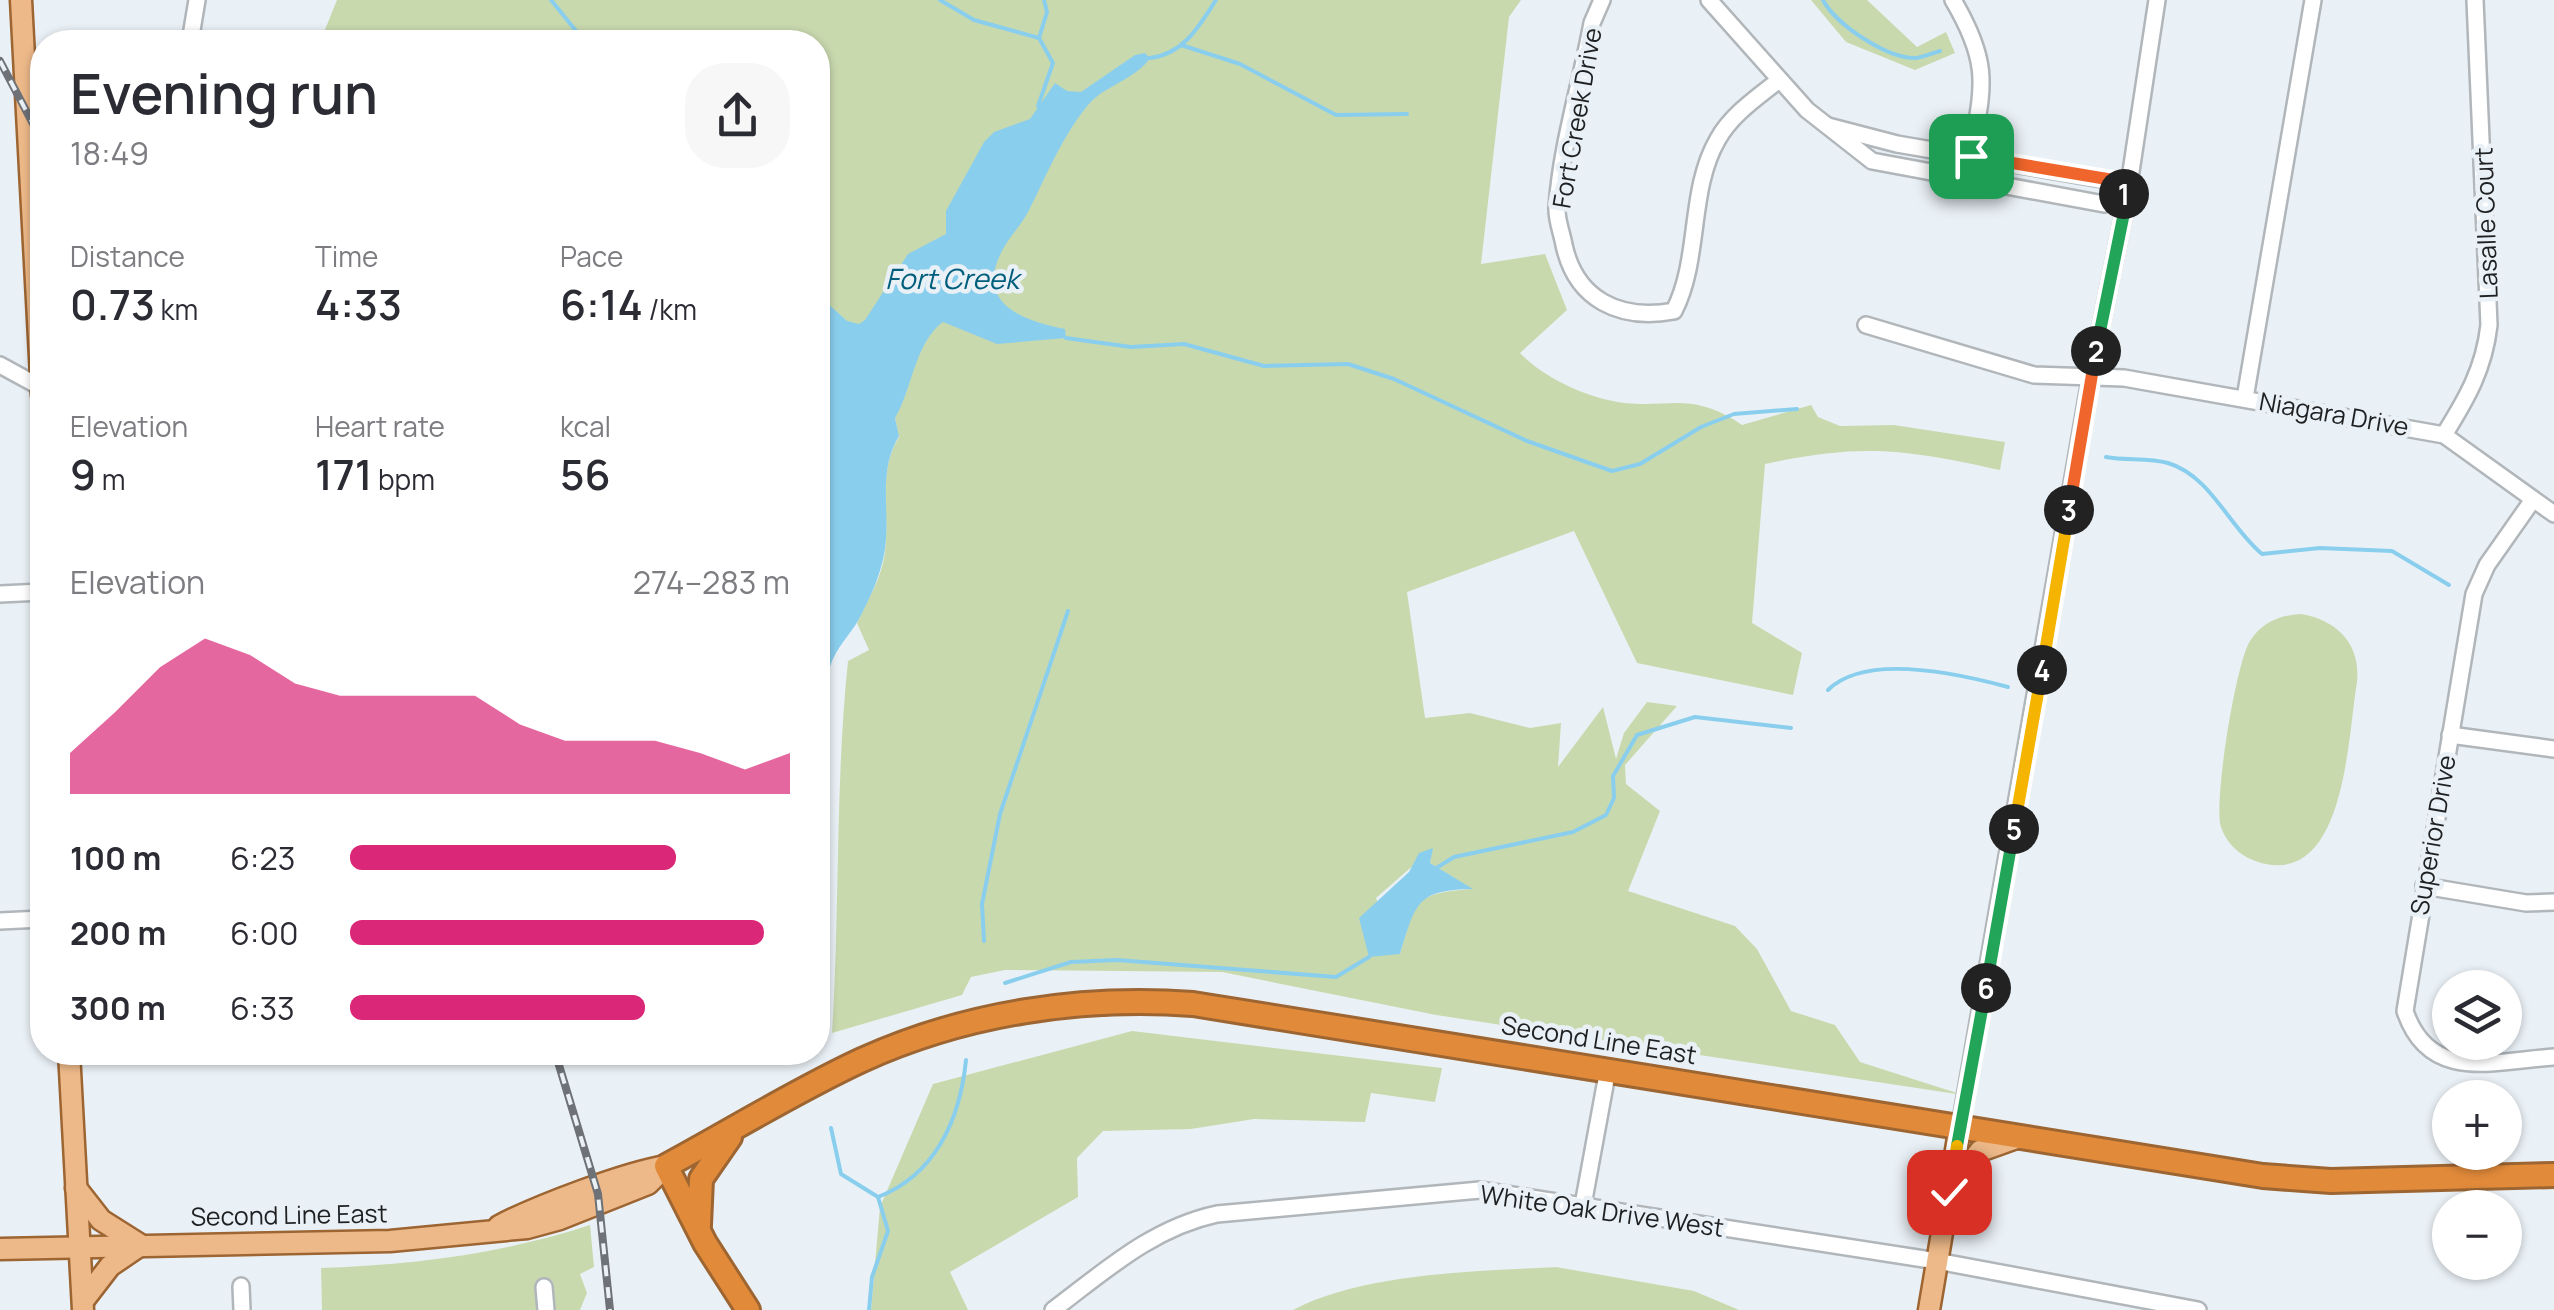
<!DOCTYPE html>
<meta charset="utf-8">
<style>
:root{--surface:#fff;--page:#f7f7f7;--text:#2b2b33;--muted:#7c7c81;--accent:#db2777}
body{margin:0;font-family:Manrope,sans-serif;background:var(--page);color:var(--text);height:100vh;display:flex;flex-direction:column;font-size:38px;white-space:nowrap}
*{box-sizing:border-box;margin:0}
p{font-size:32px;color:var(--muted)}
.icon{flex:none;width:55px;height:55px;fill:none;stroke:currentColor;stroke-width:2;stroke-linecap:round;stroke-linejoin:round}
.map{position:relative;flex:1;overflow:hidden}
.panel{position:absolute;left:30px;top:30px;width:800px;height:1035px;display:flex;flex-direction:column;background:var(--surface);border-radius:40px;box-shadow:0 2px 8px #0004}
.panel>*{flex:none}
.fabs{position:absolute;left:2432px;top:970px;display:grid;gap:20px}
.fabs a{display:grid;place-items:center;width:90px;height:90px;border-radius:50%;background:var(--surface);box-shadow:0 2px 8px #0004;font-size:50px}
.pin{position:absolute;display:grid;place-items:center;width:85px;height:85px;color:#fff;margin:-42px;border-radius:20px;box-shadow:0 5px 15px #0006}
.km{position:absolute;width:50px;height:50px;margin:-25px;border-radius:50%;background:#222;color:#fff;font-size:28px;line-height:50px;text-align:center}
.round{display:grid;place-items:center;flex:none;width:105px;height:105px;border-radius:40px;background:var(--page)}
.summary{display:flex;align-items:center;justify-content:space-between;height:170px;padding:0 40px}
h1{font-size:55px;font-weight:600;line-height:75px}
.stats{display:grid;grid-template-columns:repeat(3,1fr);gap:15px;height:170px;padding:10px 40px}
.stats div{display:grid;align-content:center}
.stats b{font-size:42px;font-weight:600}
.stats small{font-size:28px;font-weight:400}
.stats p{font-size:28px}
.chart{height:280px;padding:20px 40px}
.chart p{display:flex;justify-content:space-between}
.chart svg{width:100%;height:180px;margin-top:10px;fill:var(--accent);opacity:.7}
ul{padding:0 40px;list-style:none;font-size:32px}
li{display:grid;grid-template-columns:160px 120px 1fr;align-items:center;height:75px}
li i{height:25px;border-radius:12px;background:var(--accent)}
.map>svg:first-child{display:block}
.green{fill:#c9d9ae;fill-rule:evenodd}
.water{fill:#8aceee}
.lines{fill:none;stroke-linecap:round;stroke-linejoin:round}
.stream{stroke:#8aceee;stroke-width:4}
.minor-casing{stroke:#b0b6ba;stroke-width:20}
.major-casing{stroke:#9d6532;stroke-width:25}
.highway-casing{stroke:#9d6532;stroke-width:28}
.minor{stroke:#fff;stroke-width:15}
.major{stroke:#edb989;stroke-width:20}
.highway{stroke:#e18a3a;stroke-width:22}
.rail-casing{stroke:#6e7276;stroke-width:8}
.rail{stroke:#eaf1f6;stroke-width:4;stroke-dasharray:11;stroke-linecap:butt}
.split-1-casing{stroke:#fff;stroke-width:20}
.split-2-casing{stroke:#fff;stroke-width:20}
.split-3-casing{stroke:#fff;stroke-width:20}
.split-4-casing{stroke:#fff;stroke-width:20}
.split-5-casing{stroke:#fff;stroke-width:20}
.split-6-casing{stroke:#fff;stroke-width:20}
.split-7-casing{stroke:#fff;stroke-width:20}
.split-8-casing{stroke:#fff;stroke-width:20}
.split-1{stroke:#f0652b;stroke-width:12}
.split-2{stroke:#22a559;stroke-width:12}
.split-3{stroke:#f0652b;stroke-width:12}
.split-4{stroke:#f5b400;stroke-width:12}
.split-5{stroke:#f5b400;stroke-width:12}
.split-6{stroke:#22a559;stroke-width:12}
.split-7{stroke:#22a559;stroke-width:12}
.split-8{stroke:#f5b400;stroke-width:12}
.labels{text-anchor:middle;stroke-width:9;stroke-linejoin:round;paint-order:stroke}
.street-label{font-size:25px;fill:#1e2022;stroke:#eaf1f6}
.water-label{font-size:28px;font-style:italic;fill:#005e7d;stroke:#eaf1f6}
</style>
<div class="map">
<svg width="2554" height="1310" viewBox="0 0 2554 1310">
<rect width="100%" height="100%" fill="#eaf1f6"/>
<g class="green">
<path d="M337,0H1521L1509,17L1481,264L1545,254L1567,310L1520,353C1541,375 1577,393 1608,400C1663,413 1686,387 1742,425L1811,405L1818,417L1840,426L1894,425L2005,442L2000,470C1904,449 1862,443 1765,464L1752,623L1802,653L1793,695L1637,663L1574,531L1407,592L1425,718L1470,713L1530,728L1561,723L1558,767L1603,707L1616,759L1624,733L1647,702L1677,706L1625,765L1626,784L1660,811L1628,891L1735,926L1757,949L1791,1011L1835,1025L1860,1062L1963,1095L1436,1015L1222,972L1005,970L971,977L962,995L832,1033C840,909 835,785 848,661L869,650L857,623C868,598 882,579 885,551C890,510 877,472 899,437L895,418L818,415V42H320ZM1432,849L1430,863L1470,889C1412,894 1417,900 1400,954L1376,898Z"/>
<path d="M1811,0H1867L1917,47L1946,32L1955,53L1915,70L1846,42Z"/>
<path d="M2301,614C2337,620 2361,644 2357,682C2348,734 2346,880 2266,864C2245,860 2228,847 2221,827C2213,804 2236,662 2250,641C2262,622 2280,615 2301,614Z"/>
<path d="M1132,1031L1442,1068L1435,1102L1371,1093L1365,1122L1254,1119L1191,1129L1103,1131L1077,1158L1078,1197L950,1272L968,1310H871L880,1207L933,1084Z"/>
<path d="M590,1225L594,1267L580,1274L587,1293L580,1310H322L321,1268C414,1265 501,1254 590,1225Z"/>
<path d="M1556,1267L1694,1291L1739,1310H1293C1362,1273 1478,1271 1556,1267Z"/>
</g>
<g class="water">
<path d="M1145,53L1150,58C1135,80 1105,85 1088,105C1063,135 1048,172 1031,206C1023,224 1010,235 1002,251C974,304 1024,321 1065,329L1066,338L997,344L943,322C915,342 912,390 895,418L899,436C876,474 892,514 884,555C879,579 870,598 859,619C849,637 834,649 829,671C822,701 831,733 818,761V412L829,385V359L818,354V308L826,302L847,321L859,324L865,320L908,254L946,234V211L984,142L994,132L1030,119L1055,83L1067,91L1081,92L1135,55Z"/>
<path d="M1433,848L1430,863L1473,889C1416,890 1416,903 1400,954L1369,957L1359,918L1409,872L1419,853Z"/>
</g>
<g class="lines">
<g class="stream">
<path d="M551,0L585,42"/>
<path d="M940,0L974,20L1039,38"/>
<path d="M1823,0C1836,25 1888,59 1916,58C1924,57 1933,53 1940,51"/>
<path d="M1039,38L1047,12L1044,0"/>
<path d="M1181,45L1240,64L1336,115L1407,114"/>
<path d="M1150,58C1184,54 1199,26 1216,0"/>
<path d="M1038,106L1053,63L1039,38"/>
<path d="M1066,338L1131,347L1184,344L1264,366L1348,364L1394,379L1527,441L1612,471L1640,464L1701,427L1734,414L1797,409"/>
<path d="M2106,457C2126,461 2148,457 2168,463C2211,476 2229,527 2262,554L2320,548L2392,551L2449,585"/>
<path d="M1828,690C1866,652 1960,674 2008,687"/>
<path d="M1433,870L1454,857L1573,832L1606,815L1614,798L1613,776L1637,735L1695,717L1791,728"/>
<path d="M984,941L982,904L1000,814L1068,611"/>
<path d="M1005,983L1071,962L1117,960L1336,977L1369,957"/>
<path d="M831,1128L841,1174L878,1197L888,1231L872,1277L869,1310"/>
<path d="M878,1197C935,1175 960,1120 966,1060"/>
</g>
<defs>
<g id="minor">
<path d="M1602,0L1592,23C1581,83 1561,146 1557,207C1556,219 1562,233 1564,245C1576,300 1620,321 1674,311C1701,258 1688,190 1718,139C1732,114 1758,97 1779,80"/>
<path d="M1709,0L1807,110L1872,161L2104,204L2127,198"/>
<path d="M1953,0C1993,68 1982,88 1970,162"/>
<path d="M190,42L197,0"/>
<path d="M1828,126L1897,144L2113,181L2127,198"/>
<path d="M1866,325L2034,375L2124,378L2444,435L2554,514"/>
<path d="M0,365L42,388"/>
<path d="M2245,398L2313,0"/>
<path d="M2444,435C2467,398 2484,369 2489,325L2475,0"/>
<path d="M2532,501L2487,565L2474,594L2405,1011C2429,1083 2494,1061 2554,1057"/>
<path d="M0,594L42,592"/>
<path d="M2450,735L2554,749"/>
<path d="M2424,886L2526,903L2554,902"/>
<path d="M0,921L42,919"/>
<path d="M1960,1126L2090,380L2127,198L2157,0"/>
<path d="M1583,1205L1608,1069"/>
<path d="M241,1286L242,1310"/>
<path d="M544,1287L546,1310"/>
<path d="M1053,1310C1105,1271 1152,1228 1217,1214L1480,1190L1937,1261L2198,1310"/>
</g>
<g id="major">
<path d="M21,0L42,395"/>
<path d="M69,1052L83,1310"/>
<path d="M1953,1186L1980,1151L2019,1137"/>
<path d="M76,1188L101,1220L139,1244"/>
<path d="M499,1226C537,1206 624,1173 666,1166"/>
<path d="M0,1249L390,1241L527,1228L560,1219L648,1184L666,1166"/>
<path d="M83,1301L110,1266L138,1247"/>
<path d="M1929,1310L1960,1126"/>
</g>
<g id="highway">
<path d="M699,1225L701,1179L730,1137"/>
<path d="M748,1310L705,1243L666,1166C731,1131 795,1091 862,1060C966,1013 1080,996 1193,1004L2263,1176L2331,1181L2554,1175"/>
</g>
</defs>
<use href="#minor" class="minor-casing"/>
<use href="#major" class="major-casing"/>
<use href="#highway" class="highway-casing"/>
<use href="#minor" class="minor"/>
<use href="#major" class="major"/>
<use href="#highway" class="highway"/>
<defs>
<g id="rail">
<path d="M0,61L42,141"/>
<path d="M555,1052L598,1194L610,1310"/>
</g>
</defs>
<use href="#rail" class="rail-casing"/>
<use href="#rail" class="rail"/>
</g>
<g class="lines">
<defs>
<path id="split-1" d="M1971,156L2113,180L2124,194"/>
<path id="split-2" d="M2096,351L2127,198L2124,194"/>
<path id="split-3" d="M2069,510L2096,351"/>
<path id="split-4" d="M2042,670L2069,510"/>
<path id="split-5" d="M2014,829L2042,670"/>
<path id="split-6" d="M1986,988L2014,829"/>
<path id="split-7" d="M1957,1146L1986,988"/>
<path id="split-8" d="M1949,1192L1957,1146"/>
</defs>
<use href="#split-1" class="split-1-casing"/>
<use href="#split-2" class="split-2-casing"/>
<use href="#split-3" class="split-3-casing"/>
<use href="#split-4" class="split-4-casing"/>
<use href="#split-5" class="split-5-casing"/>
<use href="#split-6" class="split-6-casing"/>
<use href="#split-7" class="split-7-casing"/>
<use href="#split-8" class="split-8-casing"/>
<use href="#split-1" class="split-1"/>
<use href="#split-2" class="split-2"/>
<use href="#split-3" class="split-3"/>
<use href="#split-4" class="split-4"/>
<use href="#split-5" class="split-5"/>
<use href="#split-6" class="split-6"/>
<use href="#split-7" class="split-7"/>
<use href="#split-8" class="split-8"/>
</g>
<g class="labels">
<g class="street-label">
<text transform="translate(1577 118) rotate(-80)" y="9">Fort Creek Drive</text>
<text transform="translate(2486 223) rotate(-92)" y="9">Lasalle Court</text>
<text transform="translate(2334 414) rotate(10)" y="9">Niagara Drive</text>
<text transform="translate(2433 835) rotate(-80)" y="9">Superior Drive</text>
<text transform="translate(1599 1040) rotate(9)" y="9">Second Line East</text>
<text transform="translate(1602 1211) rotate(8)" y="9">White Oak Drive West</text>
<text transform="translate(289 1215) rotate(-1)" y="9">Second Line East</text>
</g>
<g class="water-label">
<text x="952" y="289">Fort Creek</text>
</g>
</g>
</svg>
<div class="fabs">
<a><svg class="icon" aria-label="layers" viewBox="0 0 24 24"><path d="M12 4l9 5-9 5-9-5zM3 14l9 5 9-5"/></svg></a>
<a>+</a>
<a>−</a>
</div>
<div class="pin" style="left:1971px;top:156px;background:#1e9e55"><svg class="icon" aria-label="arrive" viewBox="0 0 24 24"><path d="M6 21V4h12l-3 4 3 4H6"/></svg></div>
<div class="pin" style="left:1949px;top:1192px;background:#d93025"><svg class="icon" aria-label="check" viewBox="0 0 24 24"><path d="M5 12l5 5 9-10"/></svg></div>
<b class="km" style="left:2124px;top:194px">1</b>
<b class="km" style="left:2096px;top:351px">2</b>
<b class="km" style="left:2069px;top:510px">3</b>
<b class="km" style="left:2042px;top:670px">4</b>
<b class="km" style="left:2014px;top:829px">5</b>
<b class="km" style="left:1986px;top:988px">6</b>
<section class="panel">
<div class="summary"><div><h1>Evening run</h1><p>18:49</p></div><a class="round"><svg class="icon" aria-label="share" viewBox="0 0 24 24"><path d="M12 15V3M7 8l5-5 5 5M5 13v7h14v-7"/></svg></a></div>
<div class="stats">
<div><p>Distance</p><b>0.73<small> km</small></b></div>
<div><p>Time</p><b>4:33</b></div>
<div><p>Pace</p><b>6:14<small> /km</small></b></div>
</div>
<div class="stats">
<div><p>Elevation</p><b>9<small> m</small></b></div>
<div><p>Heart rate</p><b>171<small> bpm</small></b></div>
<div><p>kcal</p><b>56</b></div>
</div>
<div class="chart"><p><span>Elevation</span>274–283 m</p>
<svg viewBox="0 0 160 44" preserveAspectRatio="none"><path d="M0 44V34L10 24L20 13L30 6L40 10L50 17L60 20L70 20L80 20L90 20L100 27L110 31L120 31L130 31L140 34L150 38L160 34V44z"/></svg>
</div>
<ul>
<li><b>100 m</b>6:23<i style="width:74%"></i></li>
<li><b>200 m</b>6:00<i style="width:94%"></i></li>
<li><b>300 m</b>6:33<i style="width:67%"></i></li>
</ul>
</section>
</div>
